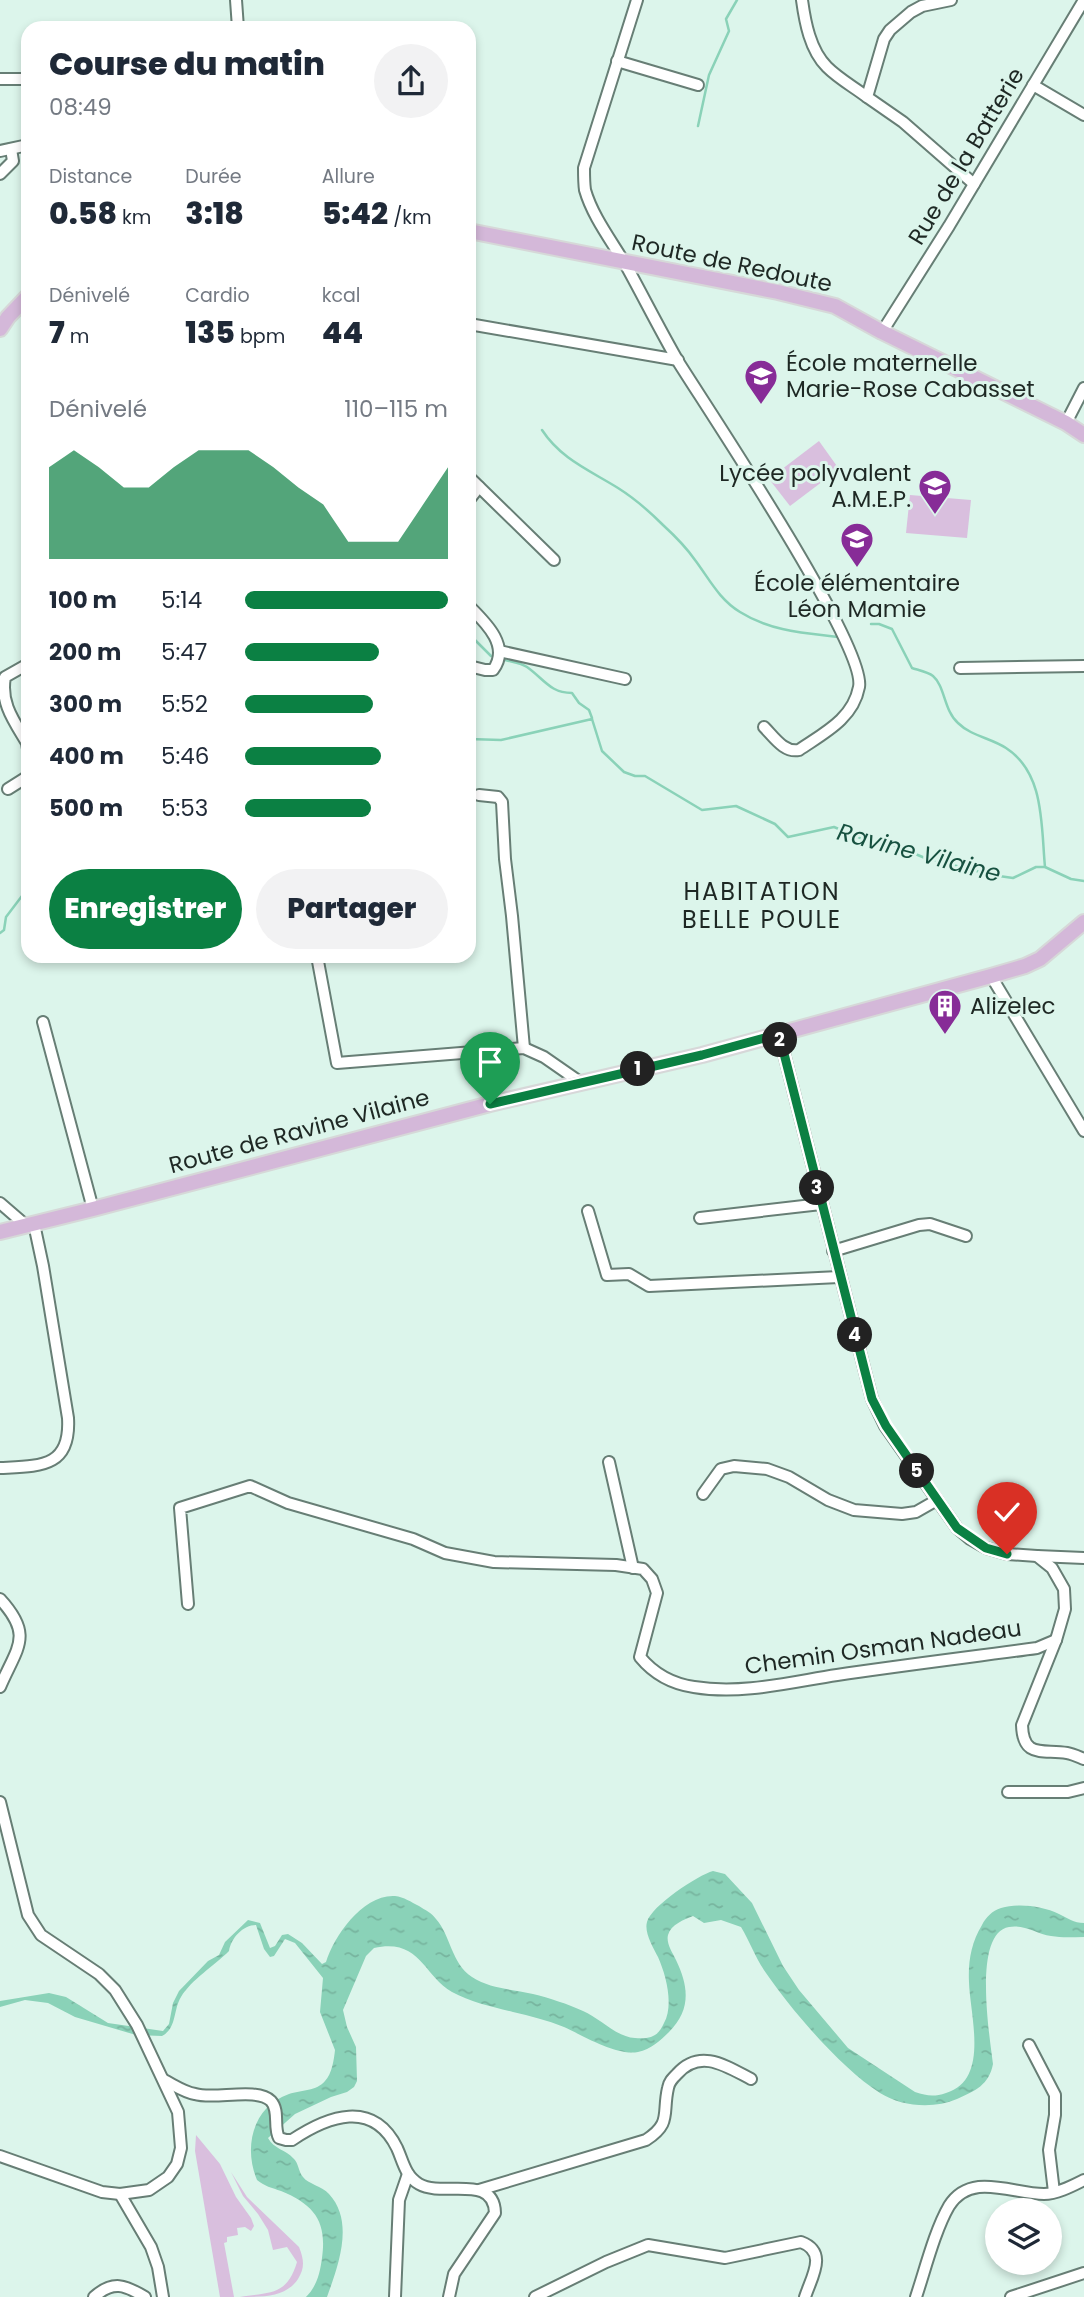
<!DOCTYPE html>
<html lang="fr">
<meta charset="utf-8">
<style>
:root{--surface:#fff;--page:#f2f2f3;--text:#1f2937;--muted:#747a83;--accent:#0b8043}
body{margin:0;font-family:Poppins,sans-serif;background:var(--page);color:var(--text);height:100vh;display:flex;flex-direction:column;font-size:26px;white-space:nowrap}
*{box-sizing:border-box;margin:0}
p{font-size:23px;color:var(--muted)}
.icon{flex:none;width:38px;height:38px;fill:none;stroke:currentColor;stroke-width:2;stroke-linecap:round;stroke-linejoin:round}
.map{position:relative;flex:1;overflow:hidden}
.panel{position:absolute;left:21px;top:21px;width:455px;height:942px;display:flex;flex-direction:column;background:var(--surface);border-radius:21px;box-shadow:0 4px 10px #0003}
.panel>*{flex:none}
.fabs{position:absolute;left:985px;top:2198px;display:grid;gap:14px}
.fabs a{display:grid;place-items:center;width:77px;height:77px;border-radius:50%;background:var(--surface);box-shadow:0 4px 10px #0003;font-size:35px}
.pin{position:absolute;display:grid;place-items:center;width:60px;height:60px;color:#fff;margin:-72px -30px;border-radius:50% 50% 50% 0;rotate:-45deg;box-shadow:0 0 7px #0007}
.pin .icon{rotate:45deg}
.km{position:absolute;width:35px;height:35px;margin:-18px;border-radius:50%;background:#222;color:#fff;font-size:19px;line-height:35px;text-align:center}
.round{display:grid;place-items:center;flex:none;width:74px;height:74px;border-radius:37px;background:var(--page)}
.overview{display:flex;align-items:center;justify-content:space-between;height:119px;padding:0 28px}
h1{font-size:32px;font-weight:800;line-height:52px}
.metrics{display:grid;grid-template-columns:repeat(3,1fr);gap:10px;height:119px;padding:7px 28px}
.metrics div{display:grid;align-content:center}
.metrics b{font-size:30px;font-weight:800}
.metrics small{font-size:19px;font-weight:400}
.metrics p{font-size:19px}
.chart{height:196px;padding:14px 28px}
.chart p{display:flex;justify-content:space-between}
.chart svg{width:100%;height:126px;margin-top:7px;fill:var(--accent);opacity:.7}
.action{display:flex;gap:14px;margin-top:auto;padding:14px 28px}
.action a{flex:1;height:80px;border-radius:42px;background:var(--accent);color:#fff;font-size:28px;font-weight:800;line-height:80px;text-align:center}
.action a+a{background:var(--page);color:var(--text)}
ul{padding:0 28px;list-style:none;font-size:23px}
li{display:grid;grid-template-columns:112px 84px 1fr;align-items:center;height:52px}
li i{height:18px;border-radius:9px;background:var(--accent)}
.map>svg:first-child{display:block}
.grass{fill:#d9bfde}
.water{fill:url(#water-ripples)}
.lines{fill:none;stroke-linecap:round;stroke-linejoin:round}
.stream{stroke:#8ad2b8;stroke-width:2.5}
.minor-casing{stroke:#677e75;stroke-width:14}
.major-casing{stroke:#d6d8d8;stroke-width:18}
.minor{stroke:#fff;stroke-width:10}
.major{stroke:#d4b8d9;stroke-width:14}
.route-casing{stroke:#fff;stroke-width:14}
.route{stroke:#0b8043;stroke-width:9}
.labels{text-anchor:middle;stroke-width:6;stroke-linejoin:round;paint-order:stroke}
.street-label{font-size:23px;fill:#1e2824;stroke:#dcf5eb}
.poi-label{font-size:23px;fill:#1e2824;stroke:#dcf5eb;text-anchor:start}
.water-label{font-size:24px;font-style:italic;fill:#175140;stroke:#dcf5eb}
.neighbourhood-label{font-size:24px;letter-spacing:2px;fill:#1e2824;stroke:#dcf5eb}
</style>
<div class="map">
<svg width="1084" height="2297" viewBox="0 0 1084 2297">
<defs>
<pattern id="water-ripples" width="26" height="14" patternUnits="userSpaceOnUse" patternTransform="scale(1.75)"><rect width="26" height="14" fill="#8ad2b8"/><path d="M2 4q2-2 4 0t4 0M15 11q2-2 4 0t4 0" fill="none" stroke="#77b49e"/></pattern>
</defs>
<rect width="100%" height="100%" fill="#dcf5eb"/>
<g class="grass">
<path d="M819,441L839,469L790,506L769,479Z"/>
<path d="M910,495L971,500L967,538L906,533Z"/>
<path d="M196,2135L220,2164L236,2197L251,2218L254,2226L251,2231L245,2227L237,2228L238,2235L227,2237V2242L224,2243L234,2297H220L195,2151Z"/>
<path d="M231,2172L247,2197L299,2247C304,2260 305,2267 298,2279C286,2297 264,2297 240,2297C270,2292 287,2296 297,2262L287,2247L273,2250L268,2230L258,2214L243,2196Z"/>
</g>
<path class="water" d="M713,1871L725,1874L752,1903L783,1966L799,1990L848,2048L915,2092C927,2096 934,2097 946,2093C990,2080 970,2016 969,1982C968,1962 971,1943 982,1925C986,1917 992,1911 1001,1908C1019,1903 1042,1906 1059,1914C1067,1918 1074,1923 1084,1923V1937C1073,1937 1062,1938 1051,1936C1037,1934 1024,1924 1009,1927C972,1933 990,2038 993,2064C989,2085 975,2091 957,2099C934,2109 902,2107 880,2093C842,2069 792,2011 766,1973C756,1959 750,1942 741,1927L721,1920L704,1923L693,1916C684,1920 671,1924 668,1935C666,1943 672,1952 676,1960C689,1987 691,2010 669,2032C660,2041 651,2049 638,2052C616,2056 584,2036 564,2027C547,2020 530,2016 513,2012C493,2007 470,2002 452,1992C423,1975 420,1938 374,1948L366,1956L343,2010L347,2027L356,2047L357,2081L354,2087L347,2092L331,2097L295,2114L268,2138C274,2149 286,2150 293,2158C299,2163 298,2171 303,2177C308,2184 322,2186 329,2194C355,2222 338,2266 327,2297H306C317,2286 320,2273 322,2258C327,2222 315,2205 281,2191C272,2188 264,2186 257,2180C243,2147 253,2106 289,2094C301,2090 317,2091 325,2081C332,2074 334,2059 335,2050L320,2012L323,1978L295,1943L285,1939L274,1956L270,1957L264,1949L256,1925C243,1925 231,1938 229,1951C215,1965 191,1980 181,1997C173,2010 177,2028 162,2036L136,2035L75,2017L48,2003L25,2000L0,2007V2001L49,1993L66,1997L108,2023L163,2031L169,2024L173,2003L179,1991L208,1961L219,1955L225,1942L248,1920L260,1923L270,1948L275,1946L282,1935L288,1934L302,1943L322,1964L326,1962C334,1936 363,1894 395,1896C404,1897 411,1902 419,1906C425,1910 432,1913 436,1919C451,1936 451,1963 472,1977C491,1989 511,1989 533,1994C549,1998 568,2004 583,2011C600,2018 616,2037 635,2038C650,2039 658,2037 664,2023C674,2005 666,1975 658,1957C653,1947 644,1932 647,1922C651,1906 698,1875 713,1871Z"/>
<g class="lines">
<g class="stream">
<path d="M698,126L709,75L729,31L726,19L737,0"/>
<path d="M542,430C561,459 589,470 618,488C634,498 649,511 663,525C675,536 686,547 695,560C710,580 719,599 740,612C770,631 804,633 838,637"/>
<path d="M871,624H879L892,629L912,668C918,670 928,672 933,676C945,686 944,711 958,723C971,736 991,738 1006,748C1045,773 1041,826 1045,867"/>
<path d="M469,634L491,656"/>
<path d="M505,660C512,662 521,663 527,667C544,679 550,693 572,693L579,703L589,710L592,718"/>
<path d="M469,739L501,740L592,719L602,751L624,772L635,776H645L702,810L736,806L775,824L788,837L834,827L863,839L884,841L925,858L992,875L1013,878L1036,867H1045L1071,879L1084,881"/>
<path d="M0,933L4,930L6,917L28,888"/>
</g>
<defs>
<g id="minor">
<path d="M236,0L238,28"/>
<path d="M637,0L584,168C584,175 584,183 585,190C593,218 614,244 628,269C645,300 661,332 679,363C709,411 867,647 859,687C853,719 824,733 799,750C784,753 774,737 764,727"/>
<path d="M802,0C805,22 810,50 827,67C839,79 854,87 867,97"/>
<path d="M951,0L922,6L911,12L890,30L884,39L867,97L903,122L974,184"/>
<path d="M617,61L698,85"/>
<path d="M0,79H28"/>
<path d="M1033,85L1084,115"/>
<path d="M0,151L28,145"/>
<path d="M0,174L13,161L11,149"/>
<path d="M469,324L678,360"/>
<path d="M882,332L949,226L1084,0"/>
<path d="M1066,423L1084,388"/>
<path d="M469,477L554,560"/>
<path d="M469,500L479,487"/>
<path d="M469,606C485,622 511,646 493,670H485L469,666"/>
<path d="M499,651L625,679"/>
<path d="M28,664L5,677C0,703 14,721 27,743L28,749"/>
<path d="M960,668L1084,666"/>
<path d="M8,789L27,777L28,773"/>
<path d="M479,795L498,797L502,802L505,859L512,916L524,1048"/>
<path d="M317,956L337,1063L524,1048L544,1057L580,1082"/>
<path d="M991,976L1084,1131"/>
<path d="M43,1022L93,1209"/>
<path d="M779,1034L872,1399L885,1426L957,1528L970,1539L986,1548L1007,1554L1037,1556L1052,1568L1064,1589L1065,1609L1056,1640L1022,1725C1023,1759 1043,1749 1067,1753C1073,1754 1079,1757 1084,1759"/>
<path d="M0,1203L22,1222L24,1226"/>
<path d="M588,1211L607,1275L629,1274L649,1286L839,1277"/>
<path d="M700,1218L821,1204"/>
<path d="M833,1251L919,1225L930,1224L966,1236"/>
<path d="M609,1462L633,1568"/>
<path d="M0,1468C40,1466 71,1468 68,1418L43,1266L34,1224"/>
<path d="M703,1494L721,1469L734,1466L767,1469L789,1477L828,1500L854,1510L902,1514L916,1512L937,1500"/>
<path d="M1037,1556L1084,1558"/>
<path d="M0,1599C34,1636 17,1647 0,1687"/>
<path d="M188,1604L180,1508L250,1486L288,1503L413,1539L445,1553L494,1562L616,1565L643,1569L652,1579L657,1593L640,1657C654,1674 673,1684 694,1687C742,1695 791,1682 837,1675C904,1665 971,1657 1037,1648L1056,1640"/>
<path d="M1008,1792H1068L1084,1788"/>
<path d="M0,1802L28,1915L41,1935L99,1974L115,1990L137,2025L178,2112L181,2148L177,2164L168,2177L149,2190L120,2194L102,2192L0,2156"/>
<path d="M1029,2045L1055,2095V2115L1049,2150L1054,2192"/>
<path d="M164,2080C174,2085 184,2092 195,2094C214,2100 257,2087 271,2101C280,2111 273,2127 279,2138L286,2140H292C328,2116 373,2099 397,2148C403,2161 405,2176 419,2184C443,2198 494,2173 495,2213L454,2274L449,2297"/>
<path d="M479,2190L646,2140C672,2123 662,2114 668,2088C669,2082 672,2079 677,2074C700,2048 726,2066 751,2079"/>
<path d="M120,2194L151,2247L158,2267L163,2297"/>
<path d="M94,2297C113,2280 125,2285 145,2297"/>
<path d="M395,2297L399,2200L408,2174"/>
<path d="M535,2297L606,2262L648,2245L725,2258L801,2242C828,2252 812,2276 805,2297"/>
<path d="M916,2297C925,2270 935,2230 949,2206C971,2171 1012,2194 1044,2194C1057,2194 1072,2186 1084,2180"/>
<path d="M1011,2297L1084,2273"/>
</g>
<g id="major">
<path d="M469,231L778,292L835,306L882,332L1066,423L1084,435"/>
<path d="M0,329L8,317L28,296"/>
<path d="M0,1232L93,1209L490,1104L702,1055L991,976L1025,966L1040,959L1084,922"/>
</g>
</defs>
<use href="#minor" class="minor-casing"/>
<use href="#major" class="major-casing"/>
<use href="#minor" class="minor"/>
<use href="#major" class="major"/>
</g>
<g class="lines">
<defs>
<path id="route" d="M490,1104L702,1055L779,1034L872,1399L886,1426L957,1528L986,1548L1007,1554"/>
</defs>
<use href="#route" class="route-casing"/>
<use href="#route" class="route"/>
</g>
<defs>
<symbol id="school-pin" viewBox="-11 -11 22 30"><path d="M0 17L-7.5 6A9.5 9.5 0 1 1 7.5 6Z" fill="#872c97" stroke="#dcf5eb"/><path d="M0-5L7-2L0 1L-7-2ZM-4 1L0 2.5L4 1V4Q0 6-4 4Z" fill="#fff"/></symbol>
<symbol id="building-pin" viewBox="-11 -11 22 30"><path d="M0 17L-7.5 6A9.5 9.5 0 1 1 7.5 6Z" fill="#872c97" stroke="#dcf5eb"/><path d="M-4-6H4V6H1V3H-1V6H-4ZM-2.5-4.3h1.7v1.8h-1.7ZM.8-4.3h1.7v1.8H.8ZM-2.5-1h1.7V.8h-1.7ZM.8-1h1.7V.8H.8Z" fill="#fff"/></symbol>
</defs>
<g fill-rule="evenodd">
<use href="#school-pin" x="742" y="357" width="38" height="52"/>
<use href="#school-pin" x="916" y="467" width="38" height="52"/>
<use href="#school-pin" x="838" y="520" width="38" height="52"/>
<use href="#building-pin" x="926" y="987" width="38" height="52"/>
</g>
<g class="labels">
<g class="street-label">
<text transform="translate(966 156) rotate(-59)" y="8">Rue de la Batterie</text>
<text transform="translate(732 263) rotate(12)" y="8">Route de Redoute</text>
<text transform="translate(299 1131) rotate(-15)" y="8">Route de Ravine Vilaine</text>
<text transform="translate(883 1647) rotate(-8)" y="8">Chemin Osman Nadeau</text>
</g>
<g class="poi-label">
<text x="786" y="371">École maternelle<tspan x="786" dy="26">Marie-Rose Cabasset</tspan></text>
<text x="911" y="481" text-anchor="end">Lycée polyvalent<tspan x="911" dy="26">A.M.E.P.</tspan></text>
<text x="857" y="591" text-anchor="middle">École élémentaire<tspan x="857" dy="26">Léon Mamie</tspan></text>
<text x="970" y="1014">Alizelec</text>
</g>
<g class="water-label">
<text transform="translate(919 853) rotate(15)" y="8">Ravine Vilaine</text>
</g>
<g class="neighbourhood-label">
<text x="762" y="900">HABITATION<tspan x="762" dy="28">BELLE POULE</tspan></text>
</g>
</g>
</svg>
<div class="fabs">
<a><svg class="icon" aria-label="layers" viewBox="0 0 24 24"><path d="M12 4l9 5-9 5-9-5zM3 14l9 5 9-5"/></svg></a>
</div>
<div class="pin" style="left:490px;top:1104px;background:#1e9e55"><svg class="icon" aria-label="arrive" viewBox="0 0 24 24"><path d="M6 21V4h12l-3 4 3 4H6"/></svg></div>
<div class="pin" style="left:1007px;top:1554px;background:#d93025"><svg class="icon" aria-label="check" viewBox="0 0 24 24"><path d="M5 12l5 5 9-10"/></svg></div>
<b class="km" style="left:638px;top:1069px">1</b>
<b class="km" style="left:780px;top:1040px">2</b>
<b class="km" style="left:817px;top:1188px">3</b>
<b class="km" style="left:855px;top:1335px">4</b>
<b class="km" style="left:917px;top:1471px">5</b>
<section class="panel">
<div class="overview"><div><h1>Course du matin</h1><p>08:49</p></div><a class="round"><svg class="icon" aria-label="share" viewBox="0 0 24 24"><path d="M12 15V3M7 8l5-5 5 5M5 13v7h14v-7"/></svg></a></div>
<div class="metrics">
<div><p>Distance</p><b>0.58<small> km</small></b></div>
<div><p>Durée</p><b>3:18</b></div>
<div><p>Allure</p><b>5:42<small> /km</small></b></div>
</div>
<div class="metrics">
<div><p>Dénivelé</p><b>7<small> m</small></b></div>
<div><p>Cardio</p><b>135<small> bpm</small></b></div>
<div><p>kcal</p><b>44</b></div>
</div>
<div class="chart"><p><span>Dénivelé</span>110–115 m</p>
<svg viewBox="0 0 160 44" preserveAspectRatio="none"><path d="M0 44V12L10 6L20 12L30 19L40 19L50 12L60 6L70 6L80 6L90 12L100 19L110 25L120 38L130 38L140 38L150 25L160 12V44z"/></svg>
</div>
<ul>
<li><b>100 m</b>5:14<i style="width:100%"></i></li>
<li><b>200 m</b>5:47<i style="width:66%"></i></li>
<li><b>300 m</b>5:52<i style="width:63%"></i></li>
<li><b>400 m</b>5:46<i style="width:67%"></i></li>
<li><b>500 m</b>5:53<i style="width:62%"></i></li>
</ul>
<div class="action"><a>Enregistrer</a><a>Partager</a></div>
</section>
</div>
